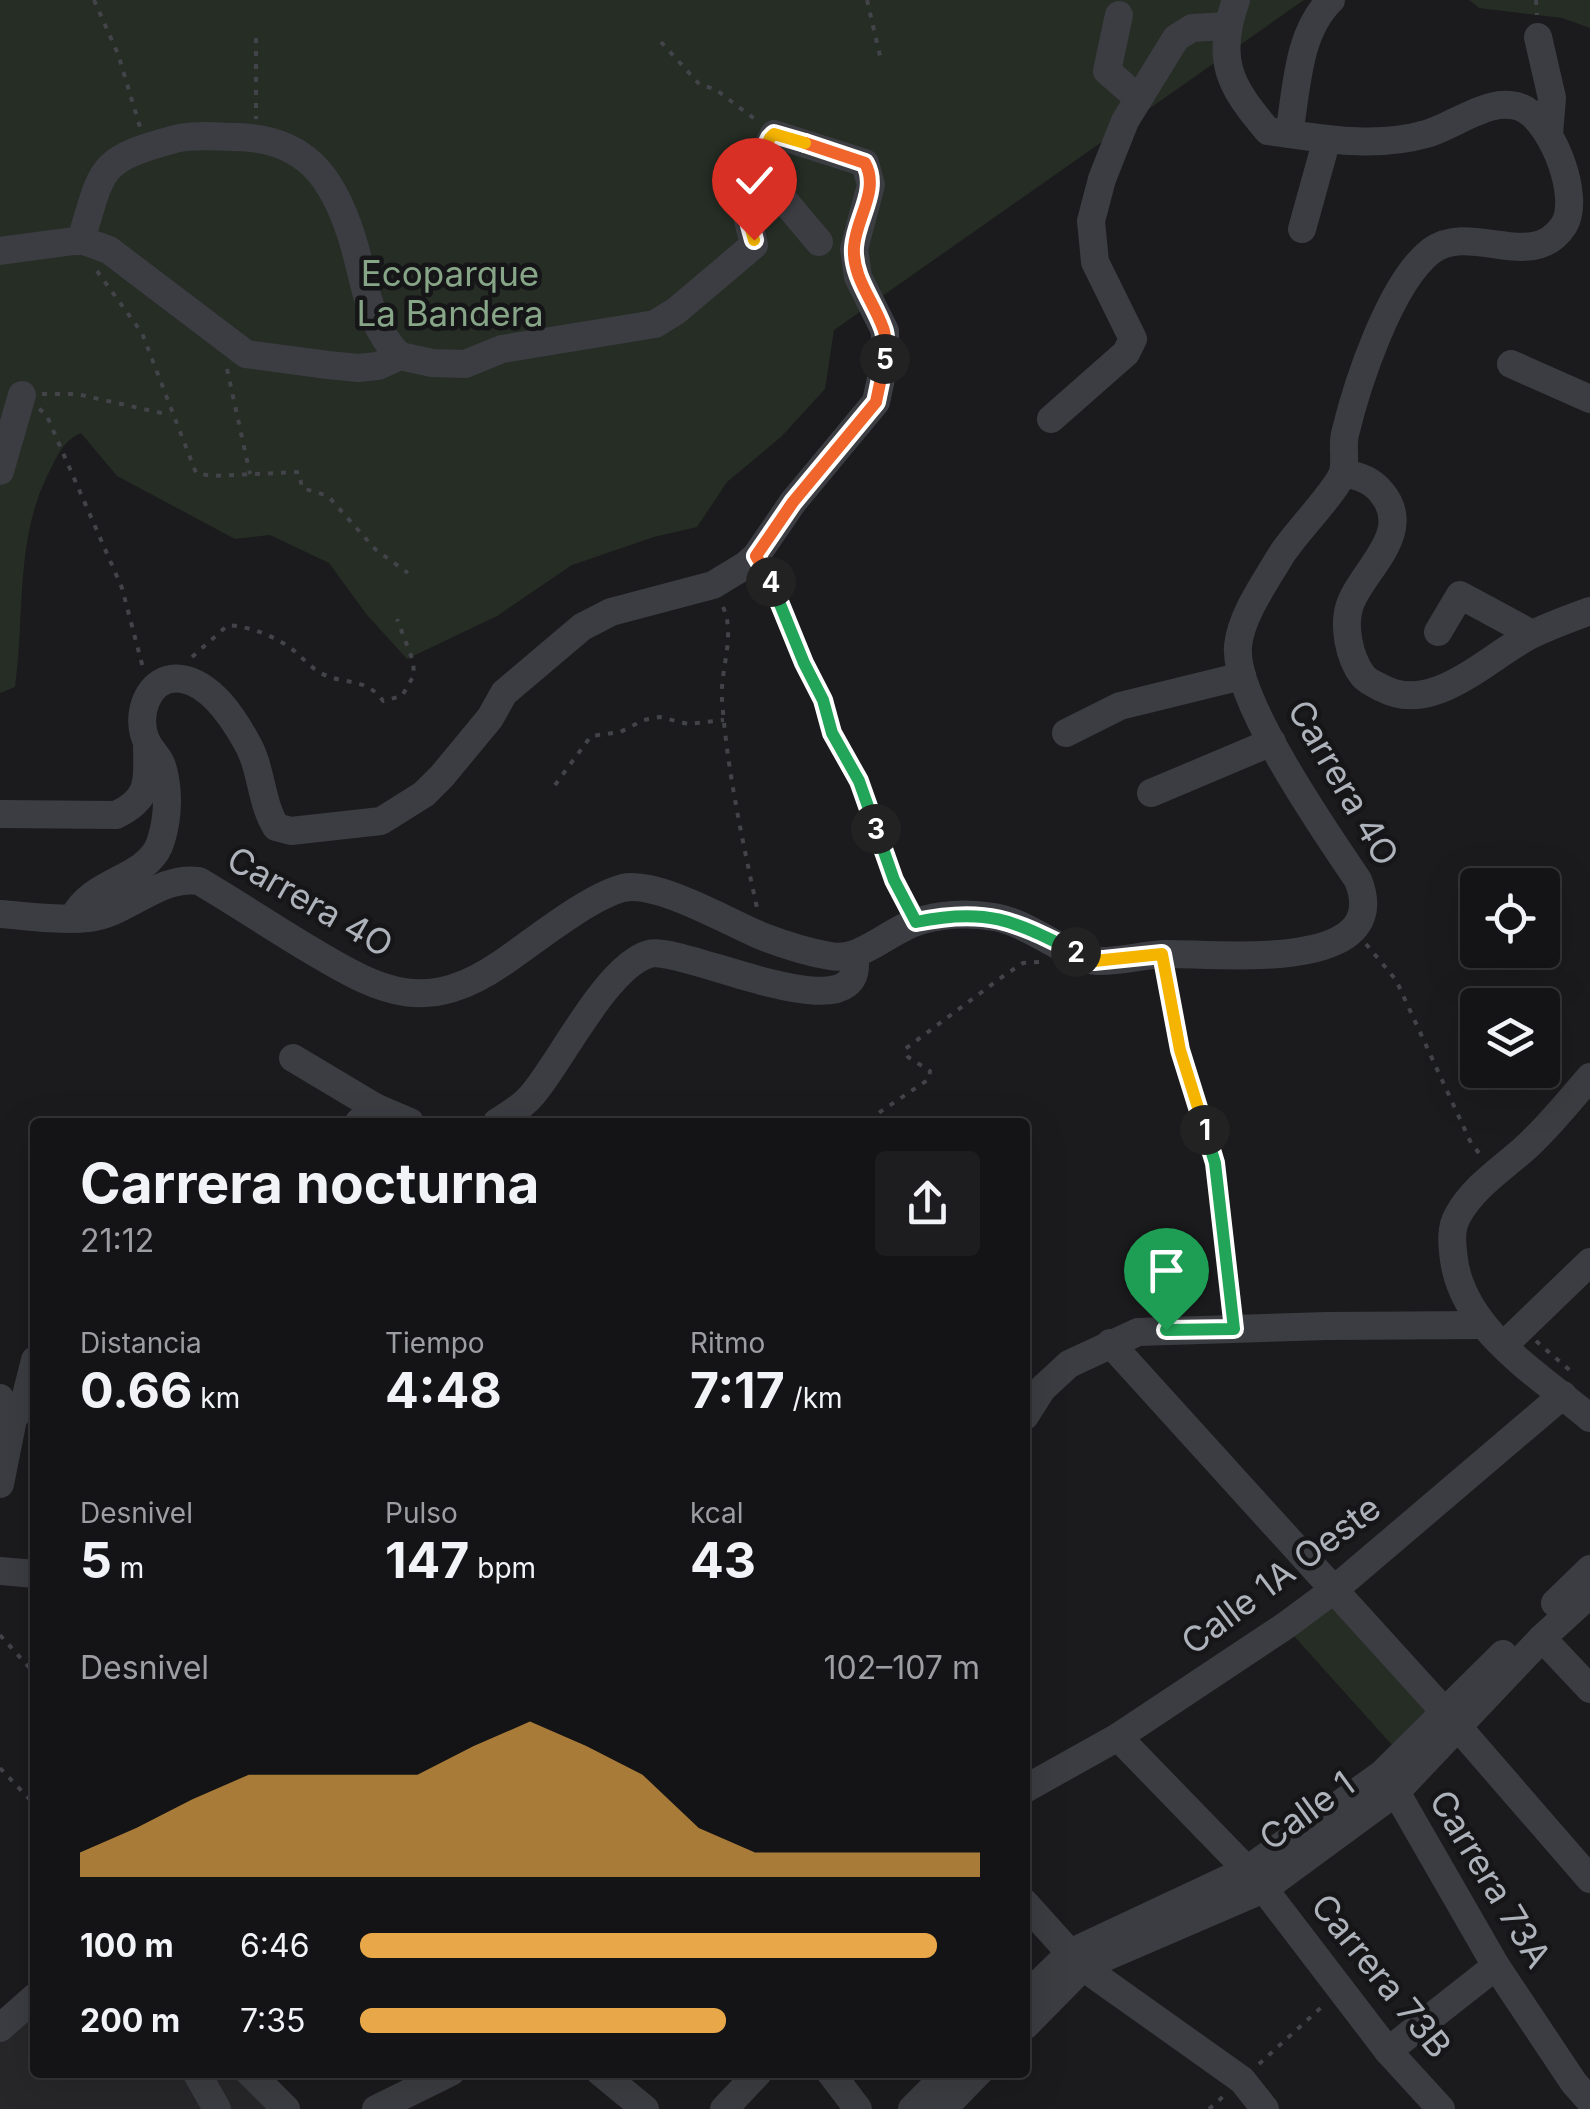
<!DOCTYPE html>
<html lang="es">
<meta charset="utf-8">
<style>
:root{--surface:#141416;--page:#1d1d1f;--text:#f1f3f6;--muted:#9d9ea1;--line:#333335;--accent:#e8a748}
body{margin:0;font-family:Inter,sans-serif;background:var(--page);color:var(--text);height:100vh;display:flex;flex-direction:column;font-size:38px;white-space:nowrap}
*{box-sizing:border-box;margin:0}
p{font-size:32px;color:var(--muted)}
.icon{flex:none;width:55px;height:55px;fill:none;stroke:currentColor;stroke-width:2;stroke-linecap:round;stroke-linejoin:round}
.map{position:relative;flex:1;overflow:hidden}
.panel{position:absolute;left:30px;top:1118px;width:1000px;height:960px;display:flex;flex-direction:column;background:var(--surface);border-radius:10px;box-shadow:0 10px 40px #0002,0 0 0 2px var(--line)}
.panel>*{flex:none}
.fabs{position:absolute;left:1460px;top:868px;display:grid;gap:20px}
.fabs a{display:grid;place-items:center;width:100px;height:100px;border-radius:10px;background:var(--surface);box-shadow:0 10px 40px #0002,0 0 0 2px var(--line);font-size:50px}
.pin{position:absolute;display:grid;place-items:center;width:85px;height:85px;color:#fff;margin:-102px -42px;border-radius:50% 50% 50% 0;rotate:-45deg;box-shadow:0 0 10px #0007}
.pin .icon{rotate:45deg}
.km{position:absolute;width:50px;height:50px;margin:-25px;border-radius:50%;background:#222;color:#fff;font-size:28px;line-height:50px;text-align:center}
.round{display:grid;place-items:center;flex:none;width:105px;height:105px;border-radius:10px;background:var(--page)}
.summary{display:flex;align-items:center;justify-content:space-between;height:170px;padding:0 50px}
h1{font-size:55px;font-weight:700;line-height:75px}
.stats{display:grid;grid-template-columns:repeat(3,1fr);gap:15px;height:170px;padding:10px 50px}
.stats div{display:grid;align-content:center}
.stats b{font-size:50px;font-weight:700}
.stats small{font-size:28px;font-weight:400}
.stats p{font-size:28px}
.chart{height:280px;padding:20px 50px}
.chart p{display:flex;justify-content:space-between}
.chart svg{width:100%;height:180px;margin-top:10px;fill:var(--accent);opacity:.7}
ul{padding:0 50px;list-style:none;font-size:32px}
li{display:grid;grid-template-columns:160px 120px 1fr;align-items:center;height:75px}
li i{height:25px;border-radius:12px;background:var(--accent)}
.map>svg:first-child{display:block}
.built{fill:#27272a}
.green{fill:#252d25}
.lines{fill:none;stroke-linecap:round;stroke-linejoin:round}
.path{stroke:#424449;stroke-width:4;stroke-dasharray:5 8;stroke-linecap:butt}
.minor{stroke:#3c3d42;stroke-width:28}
.split-1-casing{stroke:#fff;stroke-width:20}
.split-2-casing{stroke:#fff;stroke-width:20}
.split-3-casing{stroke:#fff;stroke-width:20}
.split-4-casing{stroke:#fff;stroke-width:20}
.split-5-casing{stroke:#fff;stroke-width:20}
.split-6-casing{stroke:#fff;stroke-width:20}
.split-7-casing{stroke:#fff;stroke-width:20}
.split-1{stroke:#22a559;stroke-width:12}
.split-2{stroke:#f5b400;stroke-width:12}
.split-3{stroke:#22a559;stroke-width:12}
.split-4{stroke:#22a559;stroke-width:12}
.split-5{stroke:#f0652b;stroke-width:12}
.split-6{stroke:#f0652b;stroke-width:12}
.split-7{stroke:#f5b400;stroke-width:12}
.labels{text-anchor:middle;stroke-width:9;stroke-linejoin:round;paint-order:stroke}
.park-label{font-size:35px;fill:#87a587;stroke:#161618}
.street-label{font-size:35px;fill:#aeb3bb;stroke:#161618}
</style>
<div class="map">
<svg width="1590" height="2109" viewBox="0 0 1590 2109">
<rect width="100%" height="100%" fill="#1b1b1d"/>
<path class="built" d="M35,1997V2072L249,2073L285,2109H0V2028Z"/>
<g class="green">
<path d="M0,0H1304L834,330L825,389L781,437L727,482L697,527L654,537L572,565L497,616L407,659L367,615L329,563L270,535L235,539L117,476L81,433C62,442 58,455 48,474C15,541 25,614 15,687L0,693Z"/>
<path d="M1469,0H1590V28L1562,18L1479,8Z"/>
<path d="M1335,1589L1444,1711L1401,1755L1285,1626Z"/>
</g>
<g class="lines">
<g class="path">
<path d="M94,0L118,54L140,127"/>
<path d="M867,0L880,56"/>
<path d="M1536,0L1537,15"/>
<path d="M256,38V119"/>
<path d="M661,42L700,85L715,89L756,120"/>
<path d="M97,271L142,333L196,473L212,476L299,472L302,488L328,496L375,549L408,573"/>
<path d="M227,369L250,474"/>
<path d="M42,394H77L170,415"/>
<path d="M39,409L46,414L122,588L143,668"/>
<path d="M766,574L823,701L832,733L859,781L894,880L907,904"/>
<path d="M723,607C736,635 720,669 722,699C727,770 742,838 757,908"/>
<path d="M192,657L228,625C250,627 269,634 288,646C299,654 308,665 319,672C342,686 366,676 383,701L402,696L414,675L413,661L397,619"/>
<path d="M555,785L591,736L620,732L644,720L660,717L688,724L724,720"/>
<path d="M1366,944L1396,980L1471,1143L1483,1158"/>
<path d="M1167,976L1181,1050L1215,1163L1231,1310"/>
<path d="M844,1122L852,1117L868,1120L929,1079L930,1071L908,1057L905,1049L1002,977L1023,963L1040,962"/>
<path d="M1536,1341L1574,1374"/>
<path d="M0,1635L35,1674"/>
<path d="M0,1768L35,1805"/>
<path d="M1259,2064L1326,2003"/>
<path d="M1209,2109L1226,2094"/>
</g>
<g class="minor">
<path d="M1119,15L1107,71L1138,98"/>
<path d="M1538,37L1552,98L1549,134"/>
<path d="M1289,134C1297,89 1297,33 1331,0"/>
<path d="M757,168L819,242"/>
<path d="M1302,229L1327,139"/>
<path d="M81,240C103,168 97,160 175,139C194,134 217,137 236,137C305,138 333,177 352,238C365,278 367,326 400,356"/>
<path d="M0,251L81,240L109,250L246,354L328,365L358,368L378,366L400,356L432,363L465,364L502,349L655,324L676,311L754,245L742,196L774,134L865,163L871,185L854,249L858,277L885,331V360L876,402L793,502L756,556L746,565L713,585L611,612L582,627L504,693L490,718L442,776L424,794L381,821L291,831L276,827C260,801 262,767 246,741C232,716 211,684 182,679C148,673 133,718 148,744C157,759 161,757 165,778C169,799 167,825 159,846C144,880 91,880 73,918"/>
<path d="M1511,364L1590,399"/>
<path d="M1051,419L1126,353L1133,339L1095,262L1091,221L1102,179L1125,121L1176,38L1192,28L1227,26"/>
<path d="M0,471L22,395"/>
<path d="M1343,474C1359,475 1372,480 1382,493C1414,532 1365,568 1351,602C1342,624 1349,658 1363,676C1367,681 1376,685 1382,688C1434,716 1488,656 1533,634C1551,625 1571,618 1590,611"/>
<path d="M1438,632L1460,595L1532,634"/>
<path d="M1066,733L1120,706L1242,676"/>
<path d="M1151,793L1272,742"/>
<path d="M0,814L116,815C150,799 148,781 147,748"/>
<path d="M0,914C28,916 60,921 88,918C128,914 158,875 199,881C238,904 275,929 314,952C384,994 428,1014 502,963C533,942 588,897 623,888C658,880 731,924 764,937C785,945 807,952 830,956C861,962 889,930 919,921C943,914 969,913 994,917C1028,922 1071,959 1097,961C1119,962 1142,955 1164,954C1215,953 1396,975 1358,880C1327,834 1233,699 1238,646C1241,616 1265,582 1280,557C1292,536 1338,490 1343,472C1346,460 1342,446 1345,434C1357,384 1390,283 1431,251C1471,221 1533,274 1564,225C1581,197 1553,126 1526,110C1494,92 1456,126 1426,134C1373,149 1321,138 1268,131C1229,86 1215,59 1236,0"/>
<path d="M293,1058L375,1107"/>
<path d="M1590,1077C1568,1102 1548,1128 1523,1150C1500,1170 1473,1188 1458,1215C1450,1228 1452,1245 1454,1260C1464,1331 1538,1374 1590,1418"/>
<path d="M359,1122L375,1107L410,1122"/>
<path d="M497,1122C509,1115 524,1105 533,1094C561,1061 607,966 649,954C682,944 870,1041 854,955"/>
<path d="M1110,1343L1444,1711"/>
<path d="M1504,1345L1590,1262"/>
<path d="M0,1398L13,1419L0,1484"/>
<path d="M1025,1416L1042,1389L1069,1364L1138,1332L1327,1326L1481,1325"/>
<path d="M13,1419L24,1404L35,1360"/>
<path d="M0,1571L35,1574"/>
<path d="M1555,1603L1590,1569"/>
<path d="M1542,1638L1590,1689"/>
<path d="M1458,1727L1590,1879"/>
<path d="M1118,1737L1247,1870"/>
<path d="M1025,1789L1118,1737L1285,1626L1335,1589L1563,1395"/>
<path d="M1396,1792L1496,1966L1574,2083L1590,2101"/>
<path d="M1264,1889L1388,2051L1441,2109"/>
<path d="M1025,1903L1070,1953"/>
<path d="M1083,1967L1242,2080L1265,2109"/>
<path d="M1025,1997L1070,1953L1247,1870L1382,1774L1503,1654"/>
<path d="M1025,2026L1083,1967L1264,1889L1396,1792L1542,1638L1590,1594"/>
<path d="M0,2028L35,1997"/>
<path d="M1388,2051L1496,1966"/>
<path d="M196,2072L217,2109"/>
<path d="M249,2072L286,2109"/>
<path d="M600,2072L645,2109"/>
<path d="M830,2072L858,2109"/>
<path d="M376,2109L451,2072"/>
<path d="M724,2109L759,2072"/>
<path d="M912,2109L949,2072"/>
<path d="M943,2109L979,2072"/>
</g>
</g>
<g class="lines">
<defs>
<path id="split-1" d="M1166,1330L1234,1329L1215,1163L1205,1130"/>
<path id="split-2" d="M1076,952L1094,961L1162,954L1180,1050L1205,1130"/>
<path id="split-3" d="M876,829L894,880L916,922C988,907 1014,921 1076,952"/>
<path id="split-4" d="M771,582L804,663L823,700L832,733L859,781L876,829"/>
<path id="split-5" d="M771,582L756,556L793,502L876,402L885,359"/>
<path id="split-6" d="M805,143L865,163C880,190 856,218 854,247C852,277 873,300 883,328C887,337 885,349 885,359"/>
<path id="split-7" d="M754,240L742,196L770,138L774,134L805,143"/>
</defs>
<use href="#split-1" class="split-1-casing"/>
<use href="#split-2" class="split-2-casing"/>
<use href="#split-3" class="split-3-casing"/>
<use href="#split-4" class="split-4-casing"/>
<use href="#split-5" class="split-5-casing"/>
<use href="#split-6" class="split-6-casing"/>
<use href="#split-7" class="split-7-casing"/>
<use href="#split-1" class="split-1"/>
<use href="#split-2" class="split-2"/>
<use href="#split-3" class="split-3"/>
<use href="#split-4" class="split-4"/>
<use href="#split-5" class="split-5"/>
<use href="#split-6" class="split-6"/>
<use href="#split-7" class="split-7"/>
</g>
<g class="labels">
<g class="park-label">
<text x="450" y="286">Ecoparque<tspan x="450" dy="40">La Bandera</tspan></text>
</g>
<g class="street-label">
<text transform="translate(1343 783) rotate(60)" y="12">Carrera 4O</text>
<text transform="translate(310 902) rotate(30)" y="12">Carrera 4O</text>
<text transform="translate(1281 1575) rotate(-37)" y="12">Calle 1A Oeste</text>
<text transform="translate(1307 1811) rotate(-36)" y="12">Calle 1</text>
<text transform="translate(1490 1879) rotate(59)" y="12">Carrera 73A</text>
<text transform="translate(1381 1976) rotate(51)" y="12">Carrera 73B</text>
</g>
</g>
</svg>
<div class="fabs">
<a><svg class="icon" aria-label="locate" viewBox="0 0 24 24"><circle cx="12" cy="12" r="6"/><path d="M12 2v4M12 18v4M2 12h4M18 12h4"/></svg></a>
<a><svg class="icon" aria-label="layers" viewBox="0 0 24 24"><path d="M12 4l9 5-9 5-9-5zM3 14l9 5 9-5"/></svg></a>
</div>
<div class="pin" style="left:1166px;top:1330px;background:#1e9e55"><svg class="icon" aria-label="arrive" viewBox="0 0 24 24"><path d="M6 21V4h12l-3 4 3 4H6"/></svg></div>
<div class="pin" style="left:754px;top:240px;background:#d93025"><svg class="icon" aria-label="check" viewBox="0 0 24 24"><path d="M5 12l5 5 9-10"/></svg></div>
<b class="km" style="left:1205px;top:1130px">1</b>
<b class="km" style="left:1076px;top:952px">2</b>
<b class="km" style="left:876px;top:829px">3</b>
<b class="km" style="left:771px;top:582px">4</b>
<b class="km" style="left:885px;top:359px">5</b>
<section class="panel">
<div class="summary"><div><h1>Carrera nocturna</h1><p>21:12</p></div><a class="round"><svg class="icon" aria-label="share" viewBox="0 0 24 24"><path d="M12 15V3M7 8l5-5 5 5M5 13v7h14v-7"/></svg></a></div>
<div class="stats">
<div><p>Distancia</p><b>0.66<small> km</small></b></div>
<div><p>Tiempo</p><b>4:48</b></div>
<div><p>Ritmo</p><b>7:17<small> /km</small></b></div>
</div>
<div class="stats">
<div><p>Desnivel</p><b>5<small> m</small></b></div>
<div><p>Pulso</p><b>147<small> bpm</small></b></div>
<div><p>kcal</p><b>43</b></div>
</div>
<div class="chart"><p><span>Desnivel</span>102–107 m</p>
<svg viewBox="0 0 160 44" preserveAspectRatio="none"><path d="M0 44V38L10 32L20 25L30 19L40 19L50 19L60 19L70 12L80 6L90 12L100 19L110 32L120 38L130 38L140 38L150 38L160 38V44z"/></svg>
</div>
<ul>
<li><b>100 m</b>6:46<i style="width:93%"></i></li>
<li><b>200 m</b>7:35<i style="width:59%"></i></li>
</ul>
</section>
</div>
